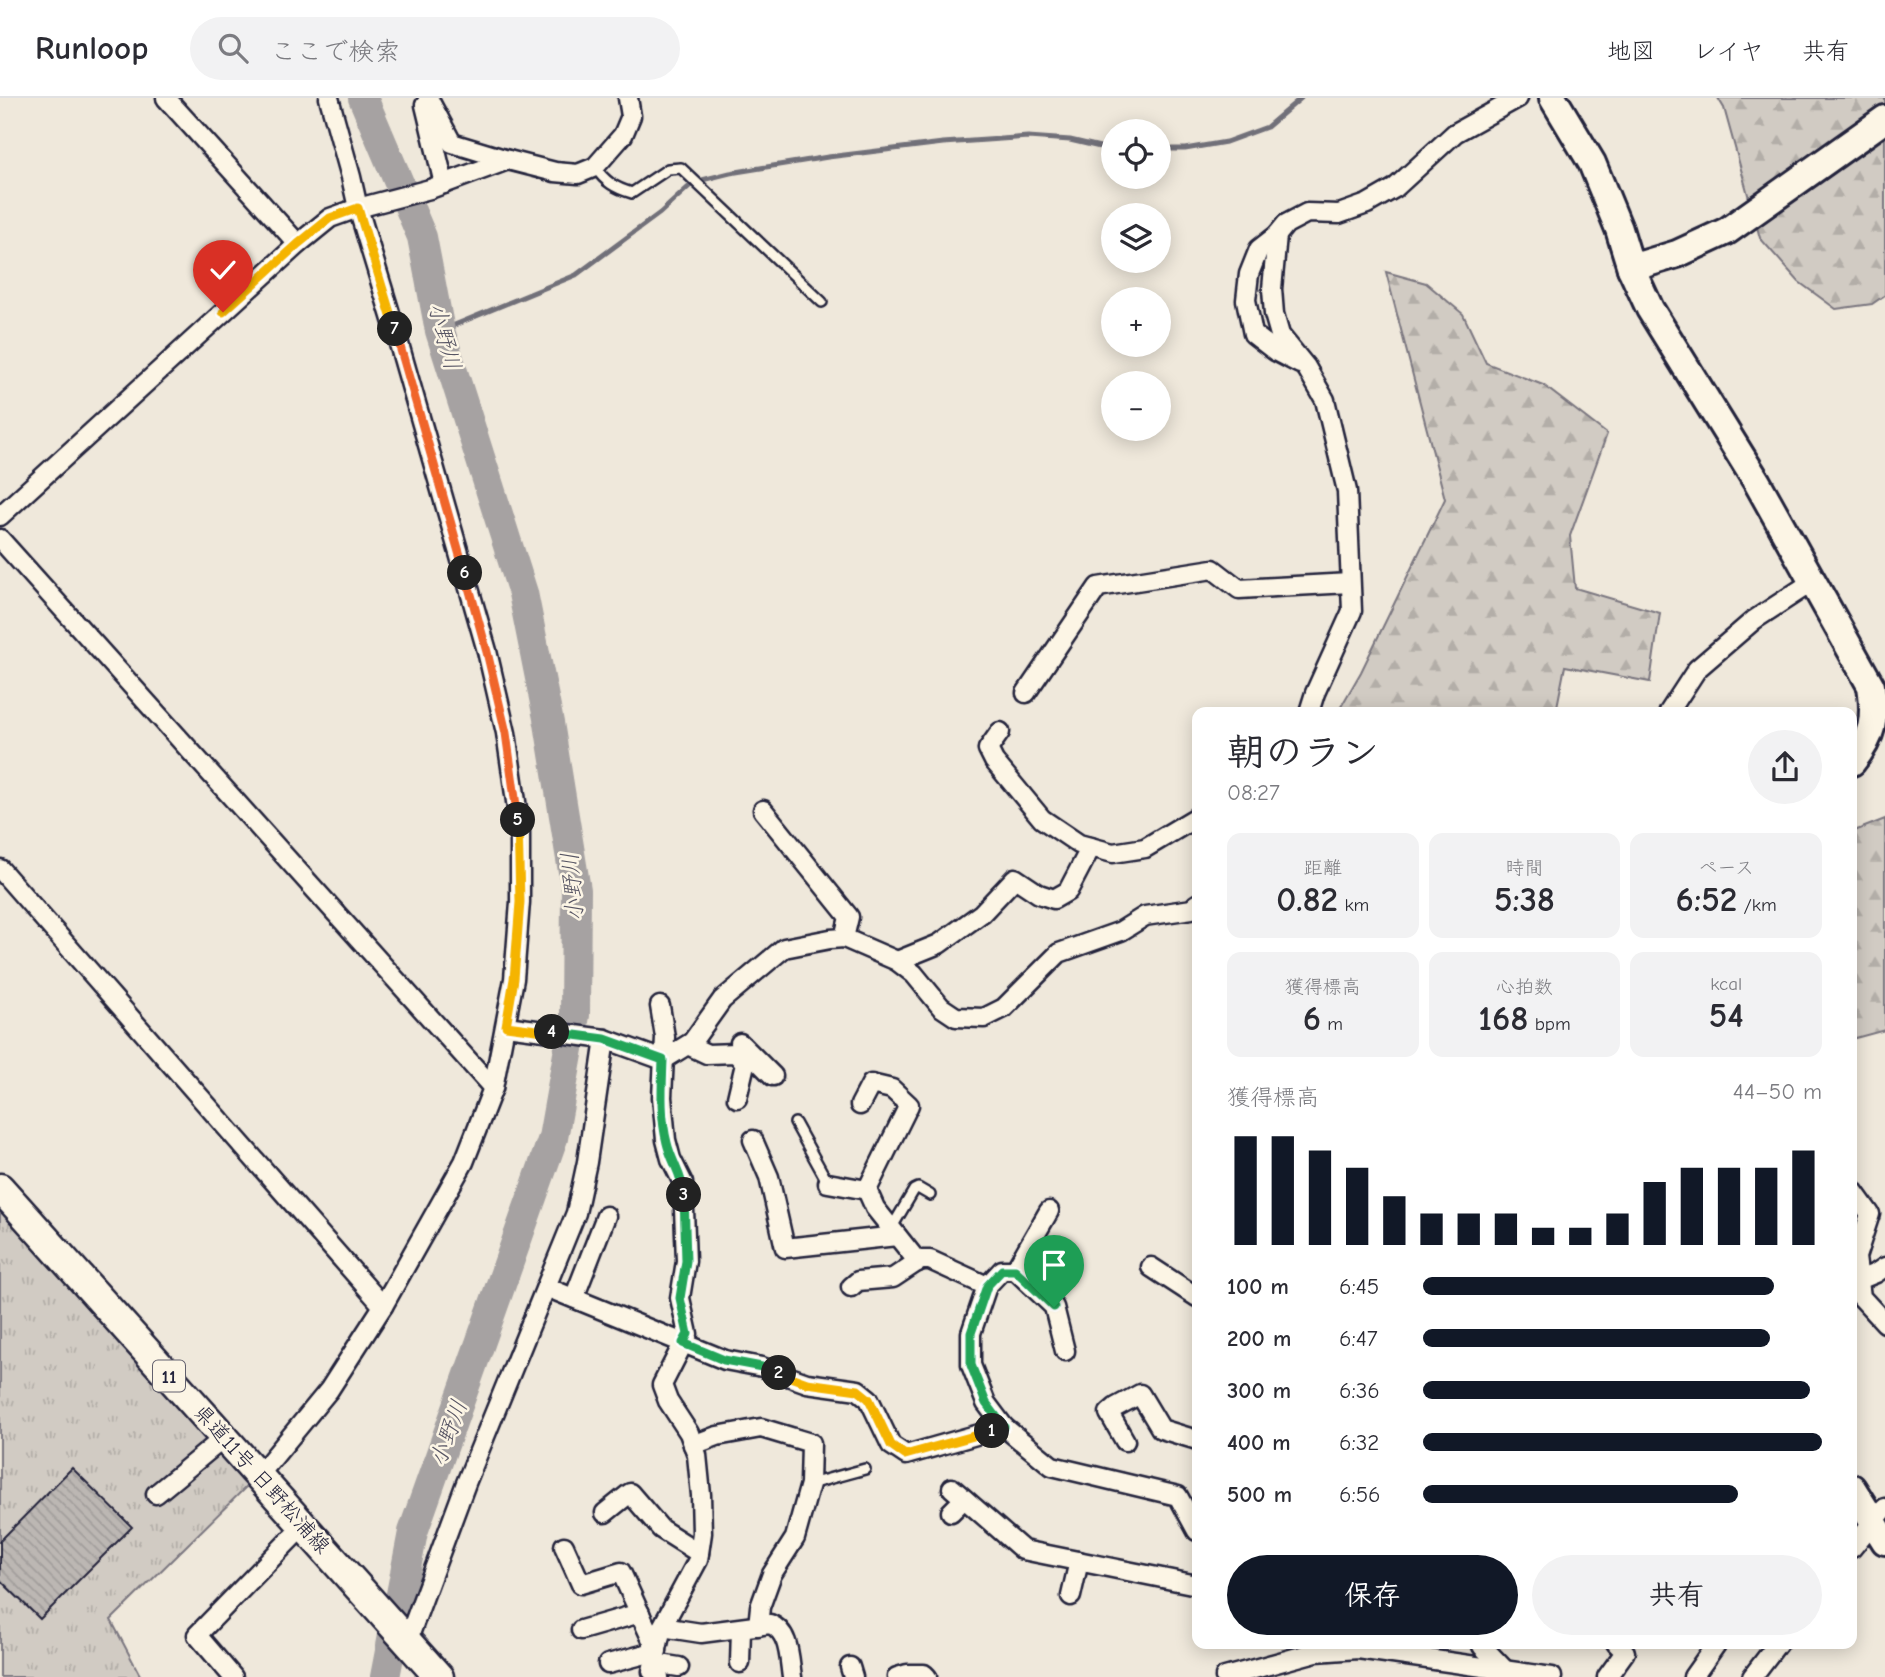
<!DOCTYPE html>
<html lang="ja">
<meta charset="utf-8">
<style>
:root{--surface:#fff;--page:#f2f2f3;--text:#2b2b33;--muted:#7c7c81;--line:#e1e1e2;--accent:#111827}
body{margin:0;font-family:"Comic Neue","Klee One",sans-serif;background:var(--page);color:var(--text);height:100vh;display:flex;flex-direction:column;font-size:26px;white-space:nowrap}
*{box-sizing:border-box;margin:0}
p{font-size:23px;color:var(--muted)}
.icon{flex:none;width:38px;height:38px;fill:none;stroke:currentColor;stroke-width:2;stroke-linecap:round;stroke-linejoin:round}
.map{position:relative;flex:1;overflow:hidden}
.panel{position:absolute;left:1192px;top:609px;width:665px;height:942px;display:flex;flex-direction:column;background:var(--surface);border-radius:14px;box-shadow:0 4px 18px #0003}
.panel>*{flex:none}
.buttons{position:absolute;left:1101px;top:21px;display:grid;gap:14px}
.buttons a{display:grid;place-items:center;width:70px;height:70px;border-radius:50%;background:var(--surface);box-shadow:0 4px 18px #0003;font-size:35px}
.pin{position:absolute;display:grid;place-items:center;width:60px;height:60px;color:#fff;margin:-72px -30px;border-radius:50% 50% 50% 0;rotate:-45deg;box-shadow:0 0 7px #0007}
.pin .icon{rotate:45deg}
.km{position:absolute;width:35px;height:35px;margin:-18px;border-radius:50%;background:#222;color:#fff;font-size:19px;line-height:35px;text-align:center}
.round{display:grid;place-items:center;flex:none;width:74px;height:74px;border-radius:37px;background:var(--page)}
.overview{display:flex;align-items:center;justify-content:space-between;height:119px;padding:0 35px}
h1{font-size:38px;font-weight:700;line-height:52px}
.stats{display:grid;grid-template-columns:repeat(3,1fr);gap:10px;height:119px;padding:7px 35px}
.stats div{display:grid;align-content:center;border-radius:14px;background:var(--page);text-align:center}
.stats b{font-size:35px;font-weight:700}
.stats small{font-size:19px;font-weight:400}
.stats p{font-size:19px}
.chart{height:196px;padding:14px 35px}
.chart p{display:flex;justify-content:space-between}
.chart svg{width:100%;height:126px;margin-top:7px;stroke:var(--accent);stroke-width:6}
.cta{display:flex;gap:14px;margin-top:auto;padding:14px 35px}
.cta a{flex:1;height:80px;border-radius:42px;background:var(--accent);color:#fff;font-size:28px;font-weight:700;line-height:80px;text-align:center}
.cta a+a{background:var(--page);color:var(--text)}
ul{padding:0 35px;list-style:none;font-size:23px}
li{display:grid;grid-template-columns:112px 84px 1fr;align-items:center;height:52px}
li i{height:18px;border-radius:9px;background:var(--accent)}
header{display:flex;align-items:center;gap:42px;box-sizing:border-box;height:98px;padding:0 35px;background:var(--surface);border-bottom:2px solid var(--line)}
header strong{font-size:33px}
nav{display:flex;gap:38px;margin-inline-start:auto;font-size:24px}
.search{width:490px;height:63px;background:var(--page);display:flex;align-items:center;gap:18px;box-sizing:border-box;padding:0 24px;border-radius:38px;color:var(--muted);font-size:26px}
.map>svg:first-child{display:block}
.forest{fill:url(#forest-firs);stroke:#7a767f;stroke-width:2}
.park{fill:url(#park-tufts);stroke:#7a767f;stroke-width:2}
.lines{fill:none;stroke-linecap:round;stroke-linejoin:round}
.stream{stroke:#716f79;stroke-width:5}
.river{stroke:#a6a2a2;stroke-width:30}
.building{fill:url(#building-back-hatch);stroke:#22223b;stroke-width:2}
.lane-casing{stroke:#22223b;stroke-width:14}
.street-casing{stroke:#22223b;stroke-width:23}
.secondary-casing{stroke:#22223b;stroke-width:32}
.primary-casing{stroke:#22223b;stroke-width:33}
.lane{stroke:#fcf5e5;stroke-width:9}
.street{stroke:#fcf5e5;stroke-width:18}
.secondary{stroke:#fcf5e5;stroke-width:26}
.primary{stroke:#fcf5e5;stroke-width:28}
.split-1-casing{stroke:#fff;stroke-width:14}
.split-2-casing{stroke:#fff;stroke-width:14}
.split-3-casing{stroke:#fff;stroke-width:14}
.split-4-casing{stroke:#fff;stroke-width:14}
.split-5-casing{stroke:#fff;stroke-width:14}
.split-6-casing{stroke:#fff;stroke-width:14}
.split-7-casing{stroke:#fff;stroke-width:14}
.split-8-casing{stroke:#fff;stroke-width:14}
.split-1{stroke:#22a559;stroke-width:9}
.split-2{stroke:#f5b400;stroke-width:9}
.split-3{stroke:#22a559;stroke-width:9}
.split-4{stroke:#22a559;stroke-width:9}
.split-5{stroke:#f5b400;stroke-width:9}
.split-6{stroke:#f0652b;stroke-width:9}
.split-7{stroke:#f0652b;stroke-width:9}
.split-8{stroke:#f5b400;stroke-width:9}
.labels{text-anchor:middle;stroke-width:5;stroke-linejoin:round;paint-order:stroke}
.shield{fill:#fcf5e5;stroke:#63616e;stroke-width:2}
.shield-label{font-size:19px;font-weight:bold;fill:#22223b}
.street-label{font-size:21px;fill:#22223b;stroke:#fcf5e5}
.water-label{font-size:23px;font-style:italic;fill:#575564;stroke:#fcf5e5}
</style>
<header>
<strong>Runloop</strong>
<div class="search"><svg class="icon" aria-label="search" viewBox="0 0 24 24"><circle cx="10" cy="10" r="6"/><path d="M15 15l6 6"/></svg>ここで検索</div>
<nav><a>地図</a><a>レイヤ</a><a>共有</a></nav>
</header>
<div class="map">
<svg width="1885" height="1579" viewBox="0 0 1885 1579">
<defs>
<pattern id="forest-firs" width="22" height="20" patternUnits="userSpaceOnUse" patternTransform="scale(1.75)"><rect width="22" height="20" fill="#d1cbc3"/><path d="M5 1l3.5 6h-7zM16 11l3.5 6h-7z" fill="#b3aea8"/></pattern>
<pattern id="park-tufts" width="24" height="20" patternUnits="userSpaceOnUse" patternTransform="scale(1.75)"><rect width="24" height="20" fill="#d1cbc3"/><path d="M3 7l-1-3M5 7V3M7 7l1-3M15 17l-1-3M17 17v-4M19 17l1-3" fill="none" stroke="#b3aea8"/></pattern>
<pattern id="building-back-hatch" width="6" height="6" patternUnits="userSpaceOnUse" patternTransform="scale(1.75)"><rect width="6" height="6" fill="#bcb7b3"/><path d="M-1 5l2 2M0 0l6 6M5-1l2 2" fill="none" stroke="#a19d9b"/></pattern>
</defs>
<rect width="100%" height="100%" fill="#efe8db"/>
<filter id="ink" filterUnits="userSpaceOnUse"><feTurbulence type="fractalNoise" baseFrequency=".0143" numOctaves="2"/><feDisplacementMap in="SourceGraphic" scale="14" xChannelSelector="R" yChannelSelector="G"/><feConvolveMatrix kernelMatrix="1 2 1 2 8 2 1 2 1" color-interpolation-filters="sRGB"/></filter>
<g filter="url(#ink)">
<g class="forest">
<path d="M1718,0H1885V197L1872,206L1836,211L1799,184L1760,140L1724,10Z"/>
<path d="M1386,174L1426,185L1463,216L1486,265L1543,287L1607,336L1570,438L1575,490L1660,515L1650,584L1565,568L1556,614H1338L1361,574L1445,401Z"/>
<path d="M1885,721V932L1852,941V734Z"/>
</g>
<path class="park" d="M0,1112L250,1385L111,1522L141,1579H0Z"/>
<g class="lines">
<g class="stream">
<path d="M1158,51H1185L1226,44L1267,29L1301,0"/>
<path d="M440,233L576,177L660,115L694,84L730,75L828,59L943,45L1028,39L1070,42L1113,52"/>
</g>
<path class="river" d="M363,0L422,139L440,233L523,495L549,625L576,792L575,917L553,1040L413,1434L385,1579"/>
</g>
<path class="building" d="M72,1370L132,1429L40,1521L0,1482V1443Z"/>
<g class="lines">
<defs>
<g id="lane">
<path d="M595,69C605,84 615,90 632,95L668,71L681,70L822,204"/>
<path d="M795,1025L828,1085"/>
<path d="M891,1131L914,1092L918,1090L930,1097"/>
<path d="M810,1386L865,1371"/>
</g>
<g id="street">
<path d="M166,0L298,146"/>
<path d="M428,0L452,45L508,62"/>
<path d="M425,7L444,86"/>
<path d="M1277,137L1272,191L1274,216L1280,237L1306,269L1325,302L1347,393L1352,513L1315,595L1309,614"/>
<path d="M1300,266L1275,253L1253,236L1246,202L1249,176L1259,151L1277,137L1286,126L1307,115L1339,116L1367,106L1395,90L1455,35L1518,0"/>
<path d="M0,418L298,146L330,120L358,110L430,91L508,62L555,74L578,76L595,69L623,37L631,18L628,0"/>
<path d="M0,441L493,990"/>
<path d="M1026,595L1098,489L1213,471L1239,491L1350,485"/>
<path d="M1669,614L1697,571L1754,522L1812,484"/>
<path d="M1000,634L988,651L994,663L1042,721L1079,746L1113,755L1145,750L1197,719"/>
<path d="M0,771L383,1208"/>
<path d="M844,840L897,863L914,876L941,909L956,919L984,920L1004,910L1059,855L1121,833L1145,818L1192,811L1197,806"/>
<path d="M897,863L939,846L982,815L1015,780L1039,796L1054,801L1068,793L1091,749"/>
<path d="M506,928L605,941L663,962L692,944L722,902L784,850L830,841L844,840L849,819L763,712"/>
<path d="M740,945L773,978"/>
<path d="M688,947L707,956L736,955L745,966L737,1000"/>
<path d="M860,1007L871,986L892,991L909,1007L867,1092L875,1110L918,1164"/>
<path d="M753,1042L769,1079L785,1150L897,1138"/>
<path d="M828,1085L867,1092"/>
<path d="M1852,1091L1870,1116L1856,1159L1861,1199L1885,1225"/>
<path d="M1151,1169L1197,1199"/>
<path d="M1015,1172L1054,1209L1065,1253"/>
<path d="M1859,1182L1876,1175L1885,1169"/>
<path d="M546,1189L725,1262L762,1269L807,1285L858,1292L869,1301L891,1347L906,1357L1004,1329L1052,1368L1178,1398L1197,1433"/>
<path d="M851,1189L858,1183L893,1180L920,1162H930L987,1188"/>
<path d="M574,1200L606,1118"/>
<path d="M1004,1329L986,1305L971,1267V1235L987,1188L1002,1172H1015L1049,1113"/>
<path d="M1125,1343L1109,1315L1116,1309L1140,1296L1161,1331L1197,1342"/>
<path d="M693,1347L717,1338L761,1330L811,1345L810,1386L795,1440L772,1476L760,1509L758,1528"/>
<path d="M259,1377L329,1292L383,1208L464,1064L493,990L514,881L520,804V731L506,635L487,553L393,225L358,110L351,79L329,0"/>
<path d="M952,1390L1023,1452L1197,1487"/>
<path d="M156,1396L225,1339"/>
<path d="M951,1414L964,1401"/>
<path d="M605,1415L630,1395L661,1431L699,1455"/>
<path d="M564,1448L581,1486L621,1474L657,1553L608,1566"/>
<path d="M1852,1450L1885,1410"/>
<path d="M1071,1498L1079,1463"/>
<path d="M662,1529L701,1535L770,1526C790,1534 789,1560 792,1579"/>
<path d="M581,1532L640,1515"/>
<path d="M407,1544L466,1385L576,1115L587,1064L605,941"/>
<path d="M1485,1545L1482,1548L1505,1572"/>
<path d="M654,1565L679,1569"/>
<path d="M740,1565L741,1531"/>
<path d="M850,1569L853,1579"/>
<path d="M233,1579L197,1537L304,1427"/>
<path d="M659,1579L652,1573L662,1529L698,1462L702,1435L701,1397L697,1357L689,1335L668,1303L662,1287L688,1236L680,1200L686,1163L683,1085L671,1061L666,1042L662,999L665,939L660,908"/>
<path d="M897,1579L907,1576H924L927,1579"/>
<path d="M1225,1579L1316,1554L1358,1551L1552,1579"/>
<path d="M1607,1579L1625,1554L1616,1545"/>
<path d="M1693,1579L1717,1545"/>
<path d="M1752,1579L1778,1545"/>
</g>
<g id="secondary">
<path d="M1553,0L1592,65L1619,131L1631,170L1650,211L1757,384L1871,588C1876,621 1873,638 1852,664"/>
<path d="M1631,170L1677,156L1727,133L1885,21"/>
<path d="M1852,1390L1885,1443"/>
</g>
<path id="primary" d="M0,1090L439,1579"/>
</defs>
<use href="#lane" class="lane-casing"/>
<use href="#street" class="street-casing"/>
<use href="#secondary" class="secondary-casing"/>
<use href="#primary" class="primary-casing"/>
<use href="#lane" class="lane"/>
<use href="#street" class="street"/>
<use href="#secondary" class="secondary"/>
<use href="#primary" class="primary"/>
</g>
</g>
<g class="lines" filter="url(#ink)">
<defs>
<path id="split-1" d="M992,1333L1004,1329L986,1305L971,1267V1235L987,1188L1002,1172H1015L1054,1209"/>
<path id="split-2" d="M779,1275L807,1285L858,1292L869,1301L891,1347L905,1357L992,1333"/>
<path id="split-3" d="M684,1097L686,1163L680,1200L688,1236L683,1245L724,1262L762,1269L779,1275"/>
<path id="split-4" d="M552,934L605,941L663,962C662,989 660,1018 667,1045C671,1063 683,1078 684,1097"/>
<path id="split-5" d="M518,722L520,804L514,881L506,928L552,934"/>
<path id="split-6" d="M465,475L487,554L506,635L518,722"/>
<path id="split-7" d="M395,231L465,475"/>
<path id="split-8" d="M223,214L298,146L330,120L358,110L395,231"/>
</defs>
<use href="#split-1" class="split-1-casing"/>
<use href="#split-2" class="split-2-casing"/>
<use href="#split-3" class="split-3-casing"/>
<use href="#split-4" class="split-4-casing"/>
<use href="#split-5" class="split-5-casing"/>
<use href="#split-6" class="split-6-casing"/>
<use href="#split-7" class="split-7-casing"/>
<use href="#split-8" class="split-8-casing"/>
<use href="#split-1" class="split-1"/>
<use href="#split-2" class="split-2"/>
<use href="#split-3" class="split-3"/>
<use href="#split-4" class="split-4"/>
<use href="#split-5" class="split-5"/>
<use href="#split-6" class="split-6"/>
<use href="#split-7" class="split-7"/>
<use href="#split-8" class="split-8"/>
</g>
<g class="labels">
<rect class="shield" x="153" y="1262.5" width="32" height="31" rx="5"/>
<g class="shield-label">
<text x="169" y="1285">11</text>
</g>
<g class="street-label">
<text transform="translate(262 1381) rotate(48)" y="7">県道11号 日野松浦線</text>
</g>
<g class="water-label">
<text transform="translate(445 238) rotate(75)" y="8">小野川</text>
<text transform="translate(572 789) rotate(-95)" y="8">小野川</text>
<text transform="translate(448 1335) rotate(-70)" y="8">小野川</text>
</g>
</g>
</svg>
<div class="buttons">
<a><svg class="icon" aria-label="locate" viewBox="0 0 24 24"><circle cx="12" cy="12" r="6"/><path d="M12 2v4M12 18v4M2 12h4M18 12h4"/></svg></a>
<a><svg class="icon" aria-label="layers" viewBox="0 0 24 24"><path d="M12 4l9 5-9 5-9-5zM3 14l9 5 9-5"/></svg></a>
<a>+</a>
<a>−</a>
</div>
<div class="pin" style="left:1054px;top:1209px;background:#1e9e55"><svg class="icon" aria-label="arrive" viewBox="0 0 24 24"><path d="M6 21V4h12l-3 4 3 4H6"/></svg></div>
<div class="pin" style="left:223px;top:214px;background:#d93025"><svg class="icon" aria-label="check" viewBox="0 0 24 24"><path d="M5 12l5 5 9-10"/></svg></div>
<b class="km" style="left:992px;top:1333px">1</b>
<b class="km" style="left:779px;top:1275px">2</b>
<b class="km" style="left:684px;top:1097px">3</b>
<b class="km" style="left:552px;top:934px">4</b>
<b class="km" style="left:518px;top:722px">5</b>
<b class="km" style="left:465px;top:475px">6</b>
<b class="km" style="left:395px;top:231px">7</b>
<section class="panel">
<div class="overview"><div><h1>朝のラン</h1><p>08:27</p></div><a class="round"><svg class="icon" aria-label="share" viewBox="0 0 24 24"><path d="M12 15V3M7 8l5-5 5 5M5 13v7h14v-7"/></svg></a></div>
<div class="stats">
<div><p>距離</p><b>0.82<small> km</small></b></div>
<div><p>時間</p><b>5:38</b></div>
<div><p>ペース</p><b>6:52<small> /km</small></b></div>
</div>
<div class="stats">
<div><p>獲得標高</p><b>6<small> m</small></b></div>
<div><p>心拍数</p><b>168<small> bpm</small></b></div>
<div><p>kcal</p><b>54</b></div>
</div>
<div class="chart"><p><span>獲得標高</span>44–50 m</p>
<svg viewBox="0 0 160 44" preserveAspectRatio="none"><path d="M5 44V6M15 44V6M25 44V11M35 44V17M45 44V27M55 44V33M65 44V33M75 44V33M85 44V38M95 44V38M105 44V33M115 44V22M125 44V17M135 44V17M145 44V17M155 44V11"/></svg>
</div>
<ul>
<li><b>100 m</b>6:45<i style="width:88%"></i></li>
<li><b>200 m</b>6:47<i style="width:87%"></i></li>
<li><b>300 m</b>6:36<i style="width:97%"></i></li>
<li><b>400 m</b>6:32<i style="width:100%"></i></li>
<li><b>500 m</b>6:56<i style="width:79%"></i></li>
</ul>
<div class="cta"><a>保存</a><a>共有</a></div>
</section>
</div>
